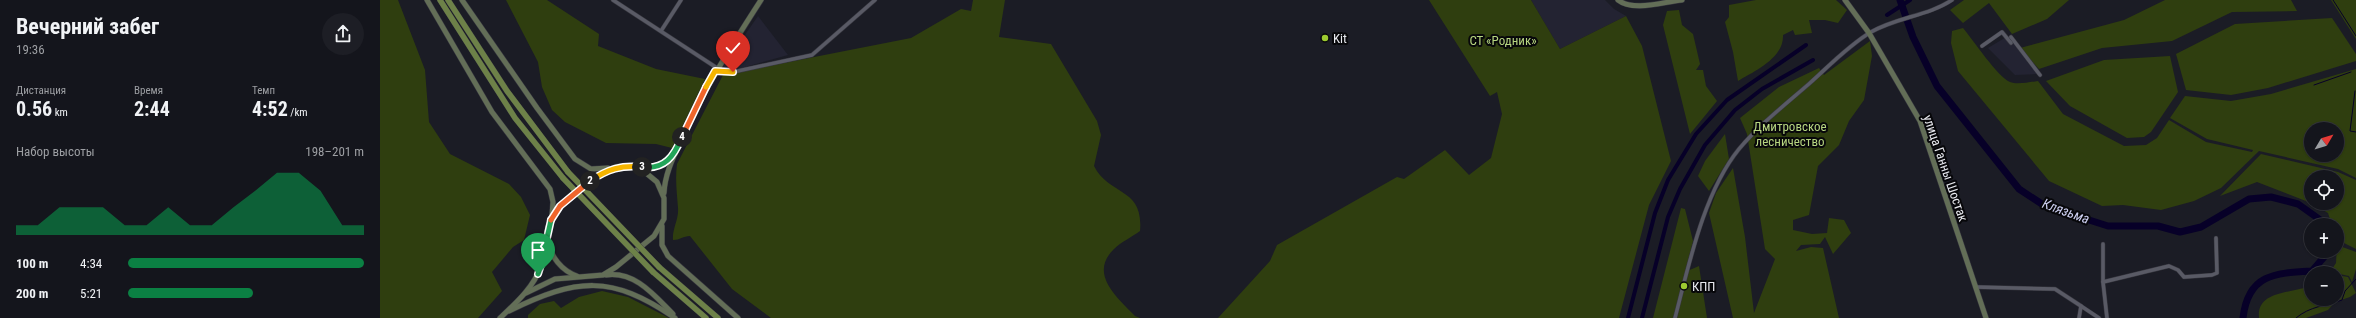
<!DOCTYPE html>
<html lang="ru">
<meta charset="utf-8">
<style>
:root{--surface:#14151c;--page:#1d1e25;--text:#f1f3f6;--muted:#9d9fa3;--line:#33343b;--accent:#0b8043}
body{margin:0;font-family:"Roboto Condensed",sans-serif;background:var(--page);color:var(--text);height:100vh;display:flex;flex-direction:column;font-size:15px;white-space:nowrap}
*{box-sizing:border-box;margin:0}
p{font-size:13px;color:var(--muted)}
.icon{flex:none;width:22px;height:22px;fill:none;stroke:currentColor;stroke-width:2;stroke-linecap:round;stroke-linejoin:round}
.map{position:relative;flex:1;overflow:hidden}
.drawer{display:flex;flex-direction:column;background:var(--surface);width:380px}
.drawer>*{flex:none}
.needle{width:26px;rotate:52deg}
.controls{position:absolute;left:1924px;top:122px;display:grid;gap:8px}
.controls a{display:grid;place-items:center;width:40px;height:40px;border-radius:50%;background:var(--surface);box-shadow:0 1px 3px #0004,0 0 0 1px var(--line);font-size:20px}
.pin{position:absolute;display:grid;place-items:center;width:34px;height:34px;color:#fff;margin:-41px -17px;border-radius:50% 50% 50% 0;rotate:-45deg;box-shadow:0 0 4px #0007}
.pin .icon{rotate:45deg}
.km{position:absolute;width:20px;height:20px;margin:-10px;border-radius:50%;background:#222;color:#fff;font-size:11px;line-height:20px;text-align:center}
.round{display:grid;place-items:center;flex:none;width:42px;height:42px;border-radius:21px;background:var(--page)}
.head{display:flex;align-items:center;justify-content:space-between;height:68px;padding:0 16px}
h1{font-size:22px;font-weight:700;line-height:30px}
.metrics{display:grid;grid-template-columns:repeat(3,1fr);gap:6px;height:68px;padding:4px 16px}
.metrics div{display:grid;align-content:center}
.metrics b{font-size:20px;font-weight:700}
.metrics small{font-size:11px;font-weight:400}
.metrics p{font-size:11px}
.chart{height:112px;padding:8px 16px}
.chart p{display:flex;justify-content:space-between}
.chart svg{width:100%;height:72px;margin-top:4px;fill:var(--accent);opacity:.7}
ul{padding:0 16px;list-style:none;font-size:13px}
li{display:grid;grid-template-columns:64px 48px 1fr;align-items:center;height:30px}
li i{height:10px;border-radius:5px;background:var(--accent)}
main{display:flex;flex:1;min-height:0}
.map>svg:first-child{display:block}
.built{fill:#232332}
.green{fill:#2f3e0f;fill-rule:evenodd}
.lines{fill:none;stroke-linecap:round;stroke-linejoin:round}
.stream{stroke:#070028;stroke-width:1}
.canal{stroke:#070028;stroke-width:4}
.river{stroke:#070028;stroke-width:7}
.street-casing{stroke:#383840;stroke-width:4.5}
.secondary-casing{stroke:#383840;stroke-width:6}
.primary-casing{stroke:#383840;stroke-width:6}
.street{stroke:#595a65;stroke-width:3.5}
.secondary{stroke:#636e57;stroke-width:5}
.primary{stroke:#6d8148;stroke-width:5.5}
.primary-bridge-casing{stroke:#383840;stroke-width:6;stroke-linecap:butt}
.primary-bridge{stroke:#6d8148;stroke-width:5.5}
.split-1-casing{stroke:#fff;stroke-width:8}
.split-2-casing{stroke:#fff;stroke-width:8}
.split-3-casing{stroke:#fff;stroke-width:8}
.split-4-casing{stroke:#fff;stroke-width:8}
.split-5-casing{stroke:#fff;stroke-width:8}
.split-6-casing{stroke:#fff;stroke-width:8}
.split-1{stroke:#22a559;stroke-width:5}
.split-2{stroke:#f0652b;stroke-width:5}
.split-3{stroke:#f5b400;stroke-width:5}
.split-4{stroke:#22a559;stroke-width:5}
.split-5{stroke:#f0652b;stroke-width:5}
.split-6{stroke:#f5b400;stroke-width:5}
.poi-dot{fill:#9dca30;stroke:#07070a;stroke-width:1.5}
.labels{text-anchor:middle;stroke-width:4;stroke-linejoin:round;paint-order:stroke}
.poi-label{font-size:13px;fill:#e8e9ef;stroke:#07070a;text-anchor:start}
.park-label{font-size:13px;fill:#b7d681;stroke:#07070a}
.street-label{font-size:13px;fill:#e8e9ef;stroke:#07070a}
.water-label{font-size:14px;font-style:italic;fill:#cdcff1;stroke:#07070a}
</style>
<main>
<section class="drawer">
<div class="head"><div><h1>Вечерний забег</h1><p>19:36</p></div><a class="round"><svg class="icon" aria-label="share" viewBox="0 0 24 24"><path d="M12 15V3M7 8l5-5 5 5M5 13v7h14v-7"/></svg></a></div>
<div class="metrics">
<div><p>Дистанция</p><b>0.56<small> km</small></b></div>
<div><p>Время</p><b>2:44</b></div>
<div><p>Темп</p><b>4:52<small> /km</small></b></div>
</div>
<div class="chart"><p><span>Набор высоты</span>198–201 m</p>
<svg viewBox="0 0 160 44" preserveAspectRatio="none"><path d="M0 44V38L10 38L20 27L30 27L40 27L50 38L60 38L70 27L80 38L90 38L100 27L110 17L120 6L130 6L140 17L150 38L160 38V44z"/></svg>
</div>
<ul>
<li><b>100 m</b>4:34<i style="width:100%"></i></li>
<li><b>200 m</b>5:21<i style="width:53%"></i></li>
</ul>
</section>
<div class="map">
<svg width="1976" height="318" viewBox="0 0 1976 318">
<rect width="100%" height="100%" fill="#1b1c25"/>
<g class="built">
<path d="M1151,0H1225L1234,9L1246,16L1180,49Z"/>
<path d="M378,16L408,55L354,70L342,68Z"/>
<path d="M1628,36L1657,74L1635,75L1608,48Z"/>
</g>
<g class="green">
<path d="M0,0H18L45,70L49,122L70,154L129,184L141,197L150,215L144,240L133,247L112,272L122,291L98,318H0Z"/>
<path d="M126,0H167L219,34L218,46L276,69L325,79L292,148L276,144L226,143L185,122L172,110L162,87L158,62Z"/>
<path d="M593,0H625L619,37L671,44L717,121L721,135L714,166C729,196 764,187 760,231C752,237 741,242 734,249C708,274 738,298 755,316L760,318H391L352,289L310,236C303,236 300,240 293,240C292,229 299,219 298,208C297,193 295,180 297,164L343,75L531,38L581,9L591,11Z"/>
<path d="M1049,0H1151L1180,49L1246,16L1262,46L1291,161L1269,205L1239,318H838L890,261L897,245L1017,177L1024,179L1065,150L1089,175L1111,158L1122,114L1117,92L1110,96Z"/>
<path d="M1376,0H1456L1467,10L1458,23L1445,20H1429L1432,33L1415,35L1413,30L1403,35C1404,58 1375,71 1358,81L1353,52L1345,22L1349,17V5Z"/>
<path d="M1584,0H1689L1667,19L1632,34L1609,3L1583,23L1570,10Z"/>
<path d="M1785,0H1911L1917,11L1852,12L1792,41L1722,48L1659,69L1640,48L1744,20Z"/>
<path d="M1951,0H1976V39Z"/>
<path d="M1299,10L1302,25L1313,34L1320,64L1316,70H1323L1326,86L1337,101L1310,134L1283,25L1287,11Z"/>
<path d="M1952,18L1976,54V61L1888,88L1851,95L1806,90L1796,54L1855,24Z"/>
<path d="M1583,28C1593,40 1618,77 1630,82C1637,85 1650,82 1658,81L1683,114L1744,146L1766,145L1777,138L1789,120L1826,142L1872,152L1873,150L1827,139L1790,118L1805,96L1851,101L1891,94L1976,69V178L1958,169L1879,151L1841,188L1814,201L1781,210L1743,205L1722,206L1669,181L1578,71L1571,43L1572,31ZM1931,129H1957V155H1931Z"/>
<path d="M1490,41L1492,56L1484,100L1469,121L1459,145L1438,166L1429,215L1413,220V230L1432,234L1447,233L1449,218L1464,220L1471,233L1453,254L1445,237L1440,244L1421,245L1416,251L1431,247L1443,248L1459,318H1353L1329,213L1336,193L1353,168L1365,237L1374,313L1395,259L1385,249L1367,134L1360,118L1399,87L1439,68L1444,75Z"/>
<path d="M1790,56L1798,92L1771,132L1764,137L1747,138L1690,106L1666,81L1724,60Z"/>
<path d="M1345,134L1349,159L1329,191L1318,176L1325,161Z"/>
<path d="M1881,154L1958,172L1976,180V249L1958,240L1957,225H1952L1948,213L1931,203H1957V177H1931V203L1877,182L1840,196Z"/>
<path d="M1301,208L1305,209L1313,241L1305,272L1319,266L1327,318H1273Z"/>
<path d="M1957,245L1976,252V269L1972,282L1969,276L1950,272L1956,263Z"/>
<path d="M1957,275L1968,277L1976,293L1970,297L1955,302L1948,310L1926,318H1879C1876,289 1915,294 1931,285V299H1957Z"/>
<path d="M222,291L248,297L289,318H148V315L160,304L174,301L181,308L199,297Z"/>
</g>
<g class="lines">
<g class="stream">
<path d="M1953,0L1976,36"/>
<path d="M1934,85L1971,72"/>
<path d="M1975,91L1970,131L1976,132"/>
<path d="M1916,318C1930,306 1946,306 1962,300L1965,291L1976,279"/>
</g>
<g class="canal">
<path d="M1507,15L1530,0"/>
<path d="M1248,318L1275,213L1288,180L1316,134L1347,100L1426,45"/>
<path d="M1262,318L1288,217L1300,189L1325,145L1355,110L1382,89L1433,60"/>
</g>
<g class="river">
<path d="M1520,0L1533,37L1557,86L1639,189L1665,206L1728,226H1778L1800,232L1821,227L1869,199L1891,197L1918,204L1939,219L1941,225"/>
<path d="M1863,318C1868,274 1895,273 1932,271L1945,256L1946,251"/>
</g>
<defs>
<g id="street">
<path d="M233,0L337,68"/>
<path d="M281,31L301,0"/>
<path d="M1631,37L1660,75"/>
<path d="M1602,46L1622,32L1631,43"/>
<path d="M336,71L353,72L432,55L495,0"/>
<path d="M1723,244V282"/>
<path d="M1595,287L1675,289L1701,306"/>
<path d="M1295,318C1309,264 1324,192 1359,149C1380,124 1406,104 1430,83C1449,66 1469,45 1491,32C1517,17 1548,16 1572,0"/>
<path d="M1699,318L1701,306L1719,318"/>
<path d="M1727,318L1723,282L1789,266L1798,270L1804,277L1832,275L1837,273L1836,238"/>
</g>
<g id="secondary">
<path d="M47,0L112,112L170,189L173,202L172,215"/>
<path d="M82,0L157,108L195,159L211,169L228,168"/>
<path d="M1238,0C1253,12 1283,2 1302,0"/>
<path d="M1465,0L1489,33L1540,121L1606,318"/>
<path d="M284,193C285,173 294,156 302,138C324,89 352,45 381,0"/>
<path d="M282,226V245L288,256L358,318"/>
<path d="M168,241C170,256 182,271 197,276"/>
<path d="M226,275C255,271 274,295 293,314"/>
<path d="M146,293L175,279L223,275L236,267L274,236L284,219V198L277,182L260,168"/>
<path d="M129,311C197,278 231,274 295,318"/>
<path d="M120,318C136,303 154,287 161,266C166,253 165,239 168,227C173,208 194,193 209,182C219,175 229,167 242,166C264,163 276,176 295,154"/>
</g>
<g id="primary">
<path d="M60,0L135,118L183,178"/>
<path d="M68,0L127,91L188,172"/>
<path d="M279,267L338,318"/>
<path d="M273,272L326,318"/>
</g>
</defs>
<use href="#street" class="street-casing"/>
<use href="#secondary" class="secondary-casing"/>
<use href="#primary" class="primary-casing"/>
<use href="#street" class="street"/>
<use href="#secondary" class="secondary"/>
<use href="#primary" class="primary"/>
<defs>
<g id="primary-bridge">
<path d="M188,172L279,267"/>
<path d="M183,178L273,272"/>
</g>
</defs>
<use href="#primary-bridge" class="primary-bridge-casing"/>
<use href="#primary-bridge" class="primary-bridge"/>
</g>
<g class="lines">
<defs>
<path id="split-1" d="M158,274L161,265L171,220"/>
<path id="split-2" d="M171,220L180,206L210,181"/>
<path id="split-3" d="M210,181C228,169 241,165 262,167"/>
<path id="split-4" d="M262,167C285,170 294,156 302,137"/>
<path id="split-5" d="M302,137L326,87"/>
<path id="split-6" d="M326,87L335,71L353,72"/>
</defs>
<use href="#split-1" class="split-1-casing"/>
<use href="#split-2" class="split-2-casing"/>
<use href="#split-3" class="split-3-casing"/>
<use href="#split-4" class="split-4-casing"/>
<use href="#split-5" class="split-5-casing"/>
<use href="#split-6" class="split-6-casing"/>
<use href="#split-1" class="split-1"/>
<use href="#split-2" class="split-2"/>
<use href="#split-3" class="split-3"/>
<use href="#split-4" class="split-4"/>
<use href="#split-5" class="split-5"/>
<use href="#split-6" class="split-6"/>
</g>
<g class="poi-dot">
<circle cx="945" cy="38" r="4"/>
<circle cx="1304" cy="286" r="4"/>
</g>
<g class="labels">
<g class="poi-label">
<text x="953" y="43">Kit</text>
<text x="1312" y="291">КПП</text>
</g>
<g class="park-label">
<text x="1123" y="45">СТ «Родник»</text>
<text x="1410" y="131">Дмитровское<tspan x="1410" dy="15">лесничество</tspan></text>
</g>
<g class="street-label">
<text transform="translate(1566 168) rotate(71)" y="5">улица Ганны Шостак</text>
</g>
<g class="water-label">
<text transform="translate(1686 211) rotate(20)" y="5">Клязьма</text>
</g>
</g>
</svg>
<div class="controls">
<a><svg class="needle" viewBox="-14 -14 28 28"><path d="M0-13l5 13h-10z" fill="#e53935"/><path d="M0 13l5-13h-10z" fill="#9d9fa3"/></svg></a>
<a><svg class="icon" aria-label="locate" viewBox="0 0 24 24"><circle cx="12" cy="12" r="6"/><path d="M12 2v4M12 18v4M2 12h4M18 12h4"/></svg></a>
<a>+</a>
<a>−</a>
</div>
<div class="pin" style="left:158px;top:274px;background:#1e9e55"><svg class="icon" aria-label="arrive" viewBox="0 0 24 24"><path d="M6 21V4h12l-3 4 3 4H6"/></svg></div>
<div class="pin" style="left:353px;top:72px;background:#d93025"><svg class="icon" aria-label="check" viewBox="0 0 24 24"><path d="M5 12l5 5 9-10"/></svg></div>
<b class="km" style="left:210px;top:181px">2</b>
<b class="km" style="left:262px;top:167px">3</b>
<b class="km" style="left:302px;top:137px">4</b>
</div>
</main>
